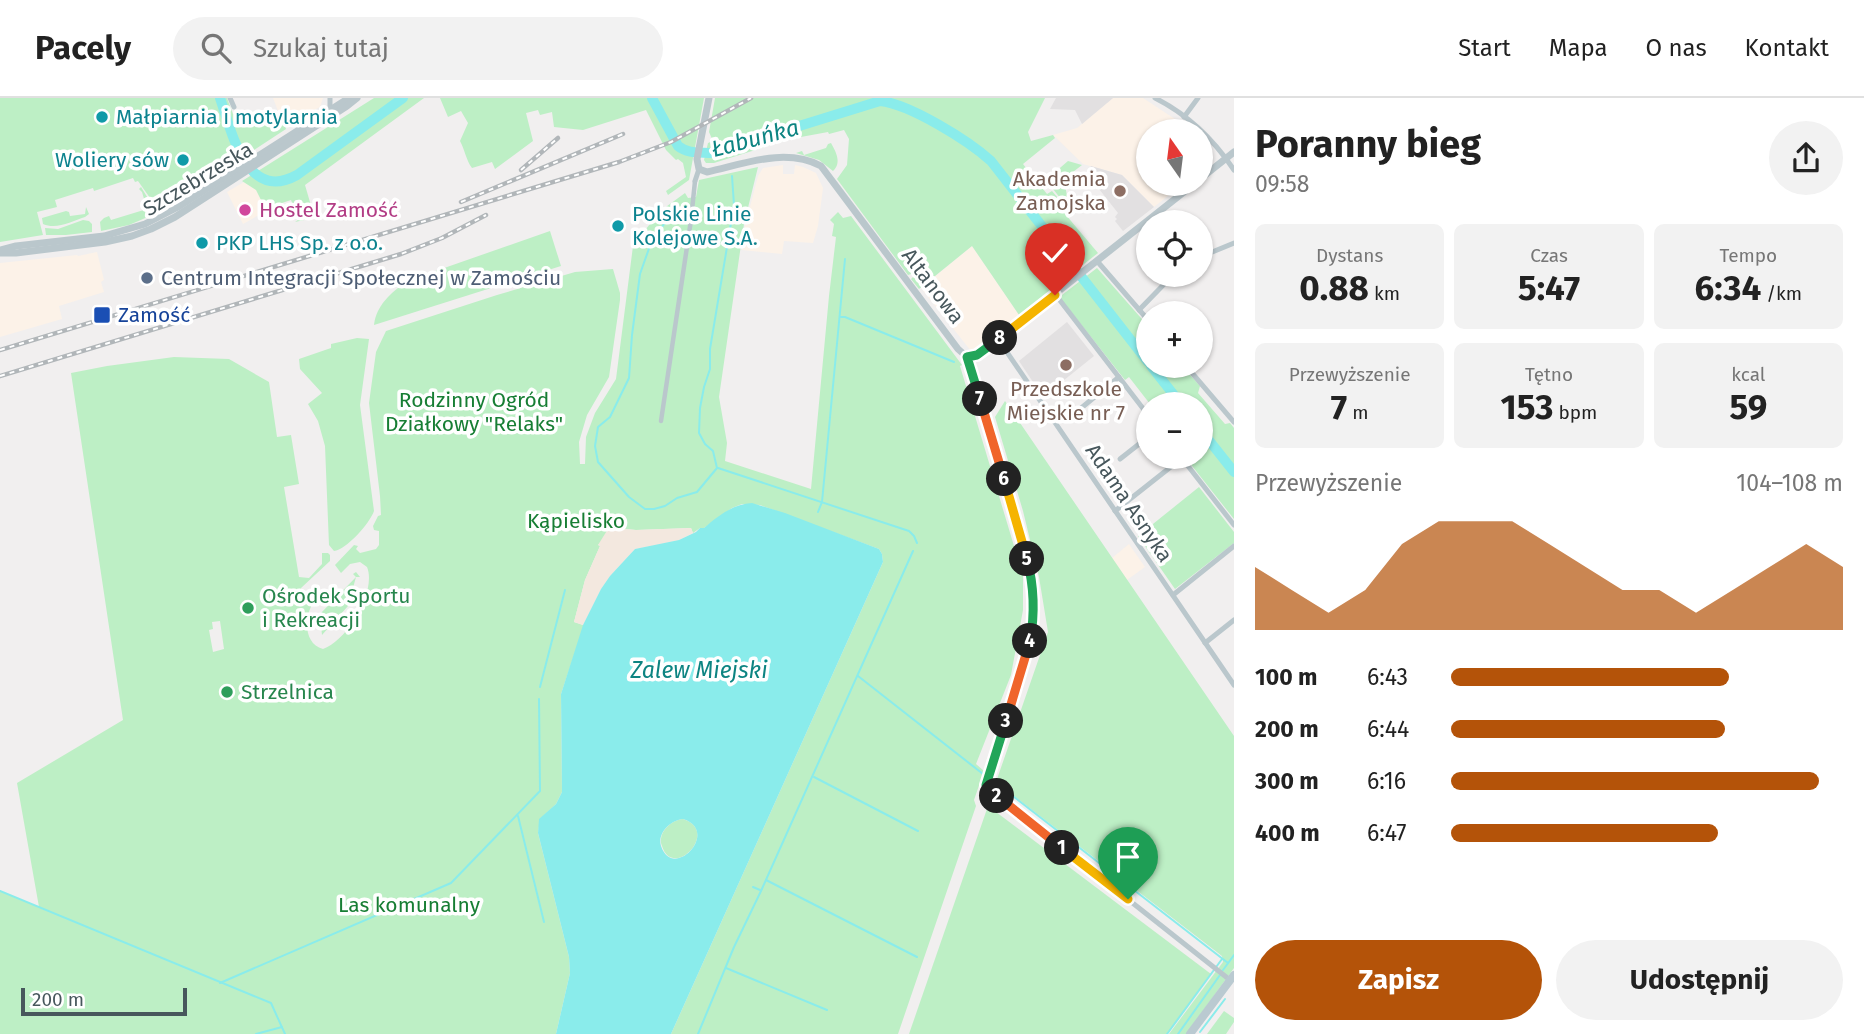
<!DOCTYPE html>
<html lang="pl">
<meta charset="utf-8">
<style>
:root{--surface:#fff;--page:#f2f2f2;--text:#222;--muted:#767676;--line:#e0e0e0;--accent:#b45309}
body{margin:0;font-family:"Fira Sans",sans-serif;background:var(--page);color:var(--text);height:100vh;display:flex;flex-direction:column;font-size:26px;white-space:nowrap}
*{box-sizing:border-box;margin:0}
p{font-size:23px;color:var(--muted)}
.icon{flex:none;width:38px;height:38px;fill:none;stroke:currentColor;stroke-width:2;stroke-linecap:round;stroke-linejoin:round}
.map{position:relative;flex:1;overflow:hidden}
.drawer{display:flex;flex-direction:column;background:var(--surface);width:630px}
.drawer>*{flex:none}
.needle{width:46px;rotate:346deg}
.tools{position:absolute;left:1136px;top:21px;display:grid;gap:14px}
.tools a{display:grid;place-items:center;width:77px;height:77px;border-radius:50%;background:var(--surface);box-shadow:0 2px 5px #0004;font-size:35px}
.scale{position:absolute;left:21px;bottom:18px;width:166px;box-sizing:border-box;padding-left:7px;border:4px solid #47575c;border-top:0;font-size:19px;line-height:24px;white-space:nowrap;color:#47575c;-webkit-text-stroke:5px #fff;paint-order:stroke}
.pin{position:absolute;display:grid;place-items:center;width:60px;height:60px;color:#fff;margin:-72px -30px;border-radius:50% 50% 50% 0;rotate:-45deg;box-shadow:0 0 7px #0007}
.pin .icon{rotate:45deg}
.km{position:absolute;width:35px;height:35px;margin:-18px;border-radius:50%;background:#222;color:#fff;font-size:19px;line-height:35px;text-align:center}
.round{display:grid;place-items:center;flex:none;width:74px;height:74px;border-radius:37px;background:var(--page)}
.headline{display:flex;align-items:center;justify-content:space-between;height:119px;padding:0 21px}
h1{font-size:38px;font-weight:700;line-height:52px}
.figures{display:grid;grid-template-columns:repeat(3,1fr);gap:10px;height:119px;padding:7px 21px}
.figures div{display:grid;align-content:center;border-radius:10px;background:var(--page);text-align:center}
.figures b{font-size:35px;font-weight:700}
.figures small{font-size:19px;font-weight:400}
.figures p{font-size:19px}
.chart{height:196px;padding:14px 21px}
.chart p{display:flex;justify-content:space-between}
.chart svg{width:100%;height:126px;margin-top:7px;fill:var(--accent);opacity:.7}
.cta{display:flex;gap:14px;margin-top:auto;padding:14px 21px}
.cta a{flex:1;height:80px;border-radius:42px;background:var(--accent);color:#fff;font-size:28px;font-weight:700;line-height:80px;text-align:center}
.cta a+a{background:var(--page);color:var(--text)}
ul{padding:0 21px;list-style:none;font-size:23px}
li{display:grid;grid-template-columns:112px 84px 1fr;align-items:center;height:52px}
li i{height:18px;border-radius:9px;background:var(--accent)}
header{display:flex;align-items:center;gap:42px;box-sizing:border-box;height:98px;padding:0 35px;background:var(--surface);border-bottom:2px solid var(--line)}
header strong{font-size:33px}
nav{display:flex;gap:38px;margin-inline-start:auto;font-size:24px}
.search{width:490px;height:63px;background:var(--page);display:flex;align-items:center;gap:18px;box-sizing:border-box;padding:0 24px;border-radius:38px;color:var(--muted);font-size:26px}
main{display:flex;flex:1;min-height:0}
.map>svg:first-child{display:block}
.commercial{fill:#fcf2e8}
.education{fill:#e2e0e1}
.green{fill:#bdefc5;fill-rule:evenodd}
.sand{fill:#f3e8df}
.water{fill:#8aeceb;fill-rule:evenodd}
.lines{fill:none;stroke-linecap:round;stroke-linejoin:round}
.stream{stroke:#8aeceb;stroke-width:2}
.river{stroke:#8aeceb;stroke-width:10}
.pedestrian{stroke:#bac7cc;stroke-width:4.5}
.minor{stroke:#bac7cc;stroke-width:5}
.tertiary{stroke:#bac7cc;stroke-width:7}
.secondary{stroke:#bacad1;stroke-width:8}
.rail-casing{stroke:#b1b6b9;stroke-width:4.5}
.rail{stroke:#fff;stroke-width:2;stroke-dasharray:5;stroke-linecap:butt}
.split-1-casing{stroke:#fff;stroke-width:14}
.split-2-casing{stroke:#fff;stroke-width:14}
.split-3-casing{stroke:#fff;stroke-width:14}
.split-4-casing{stroke:#fff;stroke-width:14}
.split-5-casing{stroke:#fff;stroke-width:14}
.split-6-casing{stroke:#fff;stroke-width:14}
.split-7-casing{stroke:#fff;stroke-width:14}
.split-8-casing{stroke:#fff;stroke-width:14}
.split-9-casing{stroke:#fff;stroke-width:14}
.split-1{stroke:#f5b400;stroke-width:9}
.split-2{stroke:#f0652b;stroke-width:9}
.split-3{stroke:#22a559;stroke-width:9}
.split-4{stroke:#f0652b;stroke-width:9}
.split-5{stroke:#22a559;stroke-width:9}
.split-6{stroke:#f5b400;stroke-width:9}
.split-7{stroke:#f0652b;stroke-width:9}
.split-8{stroke:#22a559;stroke-width:9}
.split-9{stroke:#f5b400;stroke-width:9}
.culture-dot{fill:#0f9aa8;stroke:#fff;stroke-width:2.5}
.education-dot{fill:#8d6e63;stroke:#fff;stroke-width:2.5}
.hotel-dot{fill:#d1479c;stroke:#fff;stroke-width:2.5}
.service-dot{fill:#5c6f8a;stroke:#fff;stroke-width:2.5}
.transit-dot{fill:#1a4fb4;stroke:#fff;stroke-width:2.5}
.leisure-dot{fill:#2e9e5b;stroke:#fff;stroke-width:2.5}
.labels{text-anchor:middle;stroke-width:7;stroke-linejoin:round;paint-order:stroke}
.culture-label{font-size:21px;fill:#0d838f;stroke:#fff;text-anchor:start}
.street-label{font-size:21px;fill:#47575c;stroke:#fff}
.education-label{font-size:21px;fill:#785e54;stroke:#fff;text-anchor:end}
.hotel-label{font-size:21px;fill:#b23c85;stroke:#fff;text-anchor:start}
.service-label{font-size:21px;fill:#4e5e75;stroke:#fff;text-anchor:start}
.transit-label{font-size:21px;fill:#164399;stroke:#fff;text-anchor:start}
.park-label{font-size:21px;fill:#177e34;stroke:#fff}
.leisure-label{font-size:21px;fill:#27864d;stroke:#fff;text-anchor:start}
.water-label{font-size:23px;font-style:italic;fill:#0d8482;stroke:#fff}
</style>
<header>
<strong>Pacely</strong>
<div class="search"><svg class="icon" aria-label="search" viewBox="0 0 24 24"><circle cx="10" cy="10" r="6"/><path d="M15 15l6 6"/></svg>Szukaj tutaj</div>
<nav><a>Start</a><a>Mapa</a><a>O nas</a><a>Kontakt</a></nav>
</header>
<main>
<div class="map">
<svg width="1234" height="936" viewBox="0 0 1234 936">
<rect width="100%" height="100%" fill="#f1efef"/>
<g class="commercial">
<path d="M273,0H323L320,9L289,25L278,13Z"/>
<path d="M1113,0H1143L1175,21L1190,33H1148V86H1183L1154,109L1122,77L1083,66L1053,37L1077,30Z"/>
<path d="M783,67V76H794L795,67L803,69L816,75L823,90L818,128L813,145L784,143L782,156L742,152L745,128L758,78L763,70Z"/>
<path d="M244,84L257,92L266,113L243,126L227,94Z"/>
<path d="M972,148L1019,217L974,253H971L921,190Z"/>
<path d="M97,154L104,182L101,184L104,194L59,208L62,221L0,239V165L77,157L78,158Z"/>
<path d="M1129,446L1145,469L1127,482L1112,460Z"/>
</g>
<g class="education">
<path d="M1056,0H1113L1082,26L1075,12L1050,11Z"/>
<path d="M1091,68L1122,77L1154,109L1123,133L1115,123L1117,121L1115,119L1118,115L1088,77Z"/>
<path d="M1067,224L1094,258L1043,299L1019,263Z"/>
</g>
<g class="green">
<path d="M0,0H227L233,16L245,12L282,20L286,31L160,114L138,83L135,84L133,80L94,93L93,90L55,102L57,109L37,114L43,137L0,144Z"/>
<path d="M374,0H424L305,87L314,118L313,120L295,124L298,122L295,114H293L295,112L291,102L279,106L284,118L273,120L272,116L269,117L268,115L258,118L266,112L256,92L242,83Z"/>
<path d="M440,0H704L689,82L668,97L666,93L686,79L683,65L678,61L676,62L666,52L646,12L583,32L554,29L552,14L540,17L538,12L526,15L533,43L495,71L492,64L472,70C466,62 465,52 460,43L468,25L461,13L448,19Z"/>
<path d="M715,0H1045L1028,34L1031,43L1053,37L1055,40L1023,66L1047,96L1052,93L1058,100L1055,104L1098,155L1019,217L972,148L919,191L911,181L914,178L911,176L908,177L837,81L847,67L849,41L844,32L829,36L828,34L790,41L714,65H706L704,62L708,45L713,43L709,34Z"/>
<path d="M831,45C836,54 842,65 833,73L819,62L796,55L802,53L804,57L826,50L828,46Z"/>
<path d="M1068,63L1082,67L1064,81L1068,104L1064,105L1046,82Z"/>
<path d="M758,69L744,126L719,299L727,345L725,363L811,391L829,198L836,139L832,138L834,126L830,122L838,114L843,120L851,118L962,267L960,268L1023,478V512L1011,577L976,666L984,673L974,702L976,708L898,936H671L883,464L882,456L879,451L760,407L742,406L732,410L704,430H700L693,435L691,430L636,432L614,430L598,447L600,448L585,482L574,524L583,527V530L561,596L562,694L556,706L540,721L538,735L569,859L570,875L556,936H0V793L39,809L17,685L123,622L71,275L107,268L174,259L229,261L269,284L277,339L291,337L299,386L284,389L299,479L309,480L322,466V455H328L330,457V463L301,490L302,495L309,492L320,502V503L316,501C304,514 302,546 323,551C347,543 377,493 367,469L360,464L350,466L341,475L335,467L354,447L358,448L356,451L360,455L376,451L379,447V433L374,432L373,428L378,418L381,417L380,398L369,305L376,254L386,233L497,197L575,174L613,171L620,195V202L609,279L587,317L579,344L580,366H585L586,339L595,315L616,281L633,148L659,114L685,95L688,100L696,99L699,82ZM220,523L224,551L213,554L209,532L213,531L212,524Z"/>
<path d="M141,89L157,115L129,127L101,133L100,124L104,120L109,118L111,122L147,111L142,94L139,91Z"/>
<path d="M86,109L89,116L85,119C72,123 57,132 43,126L42,120L66,113L69,114L70,118L85,116Z"/>
<path d="M83,122L89,123L92,126V134L66,137H46L45,130L58,131Z"/>
<path d="M550,133L561,168L374,227C376,207 392,194 407,183Z"/>
<path d="M1097,170L1148,228V268H1182L1200,288L1198,295L1225,326L1230,325L1234,330V421L1185,359H1200V306H1150L1129,279L1125,282L1061,201L1062,197Z"/>
<path d="M357,240L369,241L360,307L374,413C370,425 346,452 334,453L329,447L325,348L318,323L308,306L322,295L300,271L299,261L331,250V246Z"/>
<path d="M1005,303L1234,638V870L1186,936H1169L1223,864L1222,858L996,684L1048,534L1039,479L1023,413L995,319Z"/>
<path d="M1199,389L1234,434V445L1175,491L1138,438Z"/>
<path d="M356,474L360,479H356L348,508L322,537L320,518L321,515L356,479L353,476Z"/>
<path d="M988,708L1211,876L1167,936H909Z"/>
<path d="M683,721C721,733 673,783 662,748C657,735 671,722 683,721Z"/>
<path d="M1224,913L1234,920V924L1226,936H1207Z"/>
</g>
<path class="sand" d="M614,430L636,432L691,430L693,435L679,442L662,446L635,451L610,478L601,491L583,527L574,524L585,482L600,448L598,447L608,431Z"/>
<path class="water" d="M752,405L785,415L879,451L882,456L883,464L671,936H556L570,875L569,859L538,735L539,721L556,706L562,694L561,596L583,527L601,491L610,478L635,451L679,442L696,434L700,430H704C718,418 733,406 752,405ZM683,721C721,733 673,784 661,748C657,735 671,722 683,721Z"/>
<g class="lines">
<g class="stream">
<path d="M674,113L652,142L640,176L632,237L629,280L610,319L598,329L595,348L598,364L629,399L645,411H654L665,408L677,400L697,394L717,370L713,353L705,346L699,335L700,310L704,289L710,271V251L734,107L732,78"/>
<path d="M841,219H845L954,264"/>
<path d="M718,370L909,433L914,438L917,445"/>
<path d="M818,414L822,404L845,161"/>
<path d="M858,578L983,676"/>
<path d="M540,589L565,492"/>
<path d="M814,679L918,733"/>
<path d="M996,685L1228,865"/>
<path d="M518,718L544,824"/>
<path d="M766,782L917,859"/>
<path d="M753,789L760,792"/>
<path d="M0,793L271,905L285,936"/>
<path d="M726,870L827,912"/>
<path d="M1223,872L1234,857"/>
<path d="M220,885L451,785L540,693L539,601"/>
<path d="M1200,934L1225,901"/>
<path d="M256,936L282,929"/>
<path d="M698,936L734,849L761,793L913,453"/>
<path d="M1167,936L1222,861"/>
<path d="M1178,936L1220,877"/>
</g>
<g class="river">
<path d="M220,0C232,34 246,105 297,77L403,0"/>
<path d="M652,0L678,48C688,56 700,54 712,55L880,3C910,6 969,43 991,63L1148,264"/>
<path d="M1151,268L1181,306"/>
<path d="M1200,331L1234,374"/>
</g>
<path class="pedestrian" d="M661,323L691,122L695,83"/>
<g class="minor">
<path d="M230,0L234,9"/>
<path d="M330,0V8L333,13"/>
<path d="M1155,0C1187,16 1214,42 1234,72"/>
<path d="M1184,19L1198,0"/>
<path d="M695,83L699,71"/>
<path d="M1200,159L1234,145"/>
<path d="M1097,163L1148,222"/>
<path d="M1055,196L1148,317"/>
<path d="M1139,212L1173,177"/>
<path d="M998,241L1234,587"/>
<path d="M967,259L1021,440L1031,475L1033,502L1032,526L1028,551L986,689L1230,882"/>
<path d="M1186,268L1234,324"/>
<path d="M1080,311L1119,279"/>
<path d="M1181,359L1234,427"/>
<path d="M1120,361L1148,339"/>
<path d="M1115,413L1182,360"/>
<path d="M1173,497L1234,448"/>
<path d="M1205,545L1234,522"/>
</g>
<g class="tertiary">
<path d="M709,0L697,61L699,71L707,74C744,66 785,49 821,68L958,251L967,259L979,256L1194,86"/>
<path d="M1200,81L1234,54"/>
<path d="M1,152L16,148L104,138L145,126L178,109L349,0"/>
<path d="M0,155H16L105,144L132,138L151,131L175,119L347,8L357,0"/>
</g>
<path class="secondary" d="M1190,936L1234,877"/>
<defs>
<g id="rail">
<path d="M521,72L558,40"/>
<path d="M461,104L623,36"/>
<path d="M0,252L619,64L671,44L751,0"/>
<path d="M0,278L401,156L442,140L486,117"/>
</g>
</defs>
<use href="#rail" class="rail-casing"/>
<use href="#rail" class="rail"/>
</g>
<g class="lines">
<defs>
<path id="split-1" d="M1062,750L1128,801"/>
<path id="split-2" d="M997,698L1062,750"/>
<path id="split-3" d="M997,698L988,691L986,687L1006,623"/>
<path id="split-4" d="M1006,623L1030,543"/>
<path id="split-5" d="M1027,461C1034,488 1035,516 1030,543"/>
<path id="split-6" d="M1004,381L1027,461"/>
<path id="split-7" d="M980,301L1004,381"/>
<path id="split-8" d="M980,301L967,259L977,257L1000,240"/>
<path id="split-9" d="M1000,240L1055,197"/>
</defs>
<use href="#split-1" class="split-1-casing"/>
<use href="#split-2" class="split-2-casing"/>
<use href="#split-3" class="split-3-casing"/>
<use href="#split-4" class="split-4-casing"/>
<use href="#split-5" class="split-5-casing"/>
<use href="#split-6" class="split-6-casing"/>
<use href="#split-7" class="split-7-casing"/>
<use href="#split-8" class="split-8-casing"/>
<use href="#split-9" class="split-9-casing"/>
<use href="#split-1" class="split-1"/>
<use href="#split-2" class="split-2"/>
<use href="#split-3" class="split-3"/>
<use href="#split-4" class="split-4"/>
<use href="#split-5" class="split-5"/>
<use href="#split-6" class="split-6"/>
<use href="#split-7" class="split-7"/>
<use href="#split-8" class="split-8"/>
<use href="#split-9" class="split-9"/>
</g>
<g class="culture-dot">
<circle cx="102" cy="19" r="7"/>
<circle cx="183" cy="62" r="7"/>
<circle cx="618" cy="128" r="7"/>
<circle cx="202" cy="145" r="7"/>
</g>
<g class="education-dot">
<circle cx="1120" cy="93" r="7"/>
<circle cx="1066" cy="267" r="7"/>
</g>
<circle class="hotel-dot" cx="245" cy="112" r="7"/>
<circle class="service-dot" cx="147" cy="180" r="7"/>
<rect class="transit-dot" x="93" y="208" width="18" height="18" rx="3.5"/>
<g class="leisure-dot">
<circle cx="248" cy="510" r="7"/>
<circle cx="227" cy="594" r="7"/>
</g>
<g class="labels">
<g class="culture-label">
<text x="116" y="26">Małpiarnia i motylarnia</text>
<text x="169" y="69" text-anchor="end">Woliery sów</text>
<text x="632" y="123">Polskie Linie<tspan x="632" dy="24">Kolejowe S.A.</tspan></text>
<text x="216" y="152">PKP LHS Sp. z o.o.</text>
</g>
<g class="street-label">
<text transform="translate(198 81) rotate(-31)" y="7">Szczebrzeska</text>
<text transform="translate(933 188) rotate(53)" y="7">Altanowa</text>
<text transform="translate(1129 405) rotate(56)" y="7">Adama Asnyka</text>
</g>
<g class="education-label">
<text x="1106" y="88">Akademia<tspan x="1106" dy="24">Zamojska</tspan></text>
<text x="1066" y="298" text-anchor="middle">Przedszkole<tspan x="1066" dy="24">Miejskie nr 7</tspan></text>
</g>
<g class="hotel-label">
<text x="259" y="119">Hostel Zamość</text>
</g>
<g class="service-label">
<text x="161" y="187">Centrum Integracji Społecznej w Zamościu</text>
</g>
<g class="transit-label">
<text x="118" y="224">Zamość</text>
</g>
<g class="park-label">
<text x="474" y="309">Rodzinny Ogród<tspan x="474" dy="24">Działkowy "Relaks"</tspan></text>
<text x="576" y="430">Kąpielisko</text>
<text x="409" y="814">Las komunalny</text>
</g>
<g class="leisure-label">
<text x="262" y="505">Ośrodek Sportu<tspan x="262" dy="24">i Rekreacji</tspan></text>
<text x="241" y="601">Strzelnica</text>
</g>
<g class="water-label">
<text transform="translate(755 40) rotate(-15)" y="8">Łabuńka</text>
<text x="699" y="580">Zalew Miejski</text>
</g>
</g>
</svg>
<div class="tools">
<a><svg class="needle" viewBox="-14 -14 28 28"><path d="M0-13l5 13h-10z" fill="#e53935"/><path d="M0 13l5-13h-10z" fill="#767676"/></svg></a>
<a><svg class="icon" aria-label="locate" viewBox="0 0 24 24"><circle cx="12" cy="12" r="6"/><path d="M12 2v4M12 18v4M2 12h4M18 12h4"/></svg></a>
<a>+</a>
<a>−</a>
</div>
<div class="scale">200 m</div>
<div class="pin" style="left:1128px;top:801px;background:#1e9e55"><svg class="icon" aria-label="arrive" viewBox="0 0 24 24"><path d="M6 21V4h12l-3 4 3 4H6"/></svg></div>
<div class="pin" style="left:1055px;top:197px;background:#d93025"><svg class="icon" aria-label="check" viewBox="0 0 24 24"><path d="M5 12l5 5 9-10"/></svg></div>
<b class="km" style="left:1062px;top:750px">1</b>
<b class="km" style="left:997px;top:698px">2</b>
<b class="km" style="left:1006px;top:623px">3</b>
<b class="km" style="left:1030px;top:543px">4</b>
<b class="km" style="left:1027px;top:461px">5</b>
<b class="km" style="left:1004px;top:381px">6</b>
<b class="km" style="left:980px;top:301px">7</b>
<b class="km" style="left:1000px;top:240px">8</b>
</div>
<section class="drawer">
<div class="headline"><div><h1>Poranny bieg</h1><p>09:58</p></div><a class="round"><svg class="icon" aria-label="share" viewBox="0 0 24 24"><path d="M12 15V3M7 8l5-5 5 5M5 13v7h14v-7"/></svg></a></div>
<div class="figures">
<div><p>Dystans</p><b>0.88<small> km</small></b></div>
<div><p>Czas</p><b>5:47</b></div>
<div><p>Tempo</p><b>6:34<small> /km</small></b></div>
</div>
<div class="figures">
<div><p>Przewyższenie</p><b>7<small> m</small></b></div>
<div><p>Tętno</p><b>153<small> bpm</small></b></div>
<div><p>kcal</p><b>59</b></div>
</div>
<div class="chart"><p><span>Przewyższenie</span>104–108 m</p>
<svg viewBox="0 0 160 44" preserveAspectRatio="none"><path d="M0 44V22L10 30L20 38L30 30L40 14L50 6L60 6L70 6L80 14L90 22L100 30L110 30L120 38L130 30L140 22L150 14L160 22V44z"/></svg>
</div>
<ul>
<li><b>100 m</b>6:43<i style="width:71%"></i></li>
<li><b>200 m</b>6:44<i style="width:70%"></i></li>
<li><b>300 m</b>6:16<i style="width:94%"></i></li>
<li><b>400 m</b>6:47<i style="width:68%"></i></li>
</ul>
<div class="cta"><a>Zapisz</a><a>Udostępnij</a></div>
</section>
</main>
